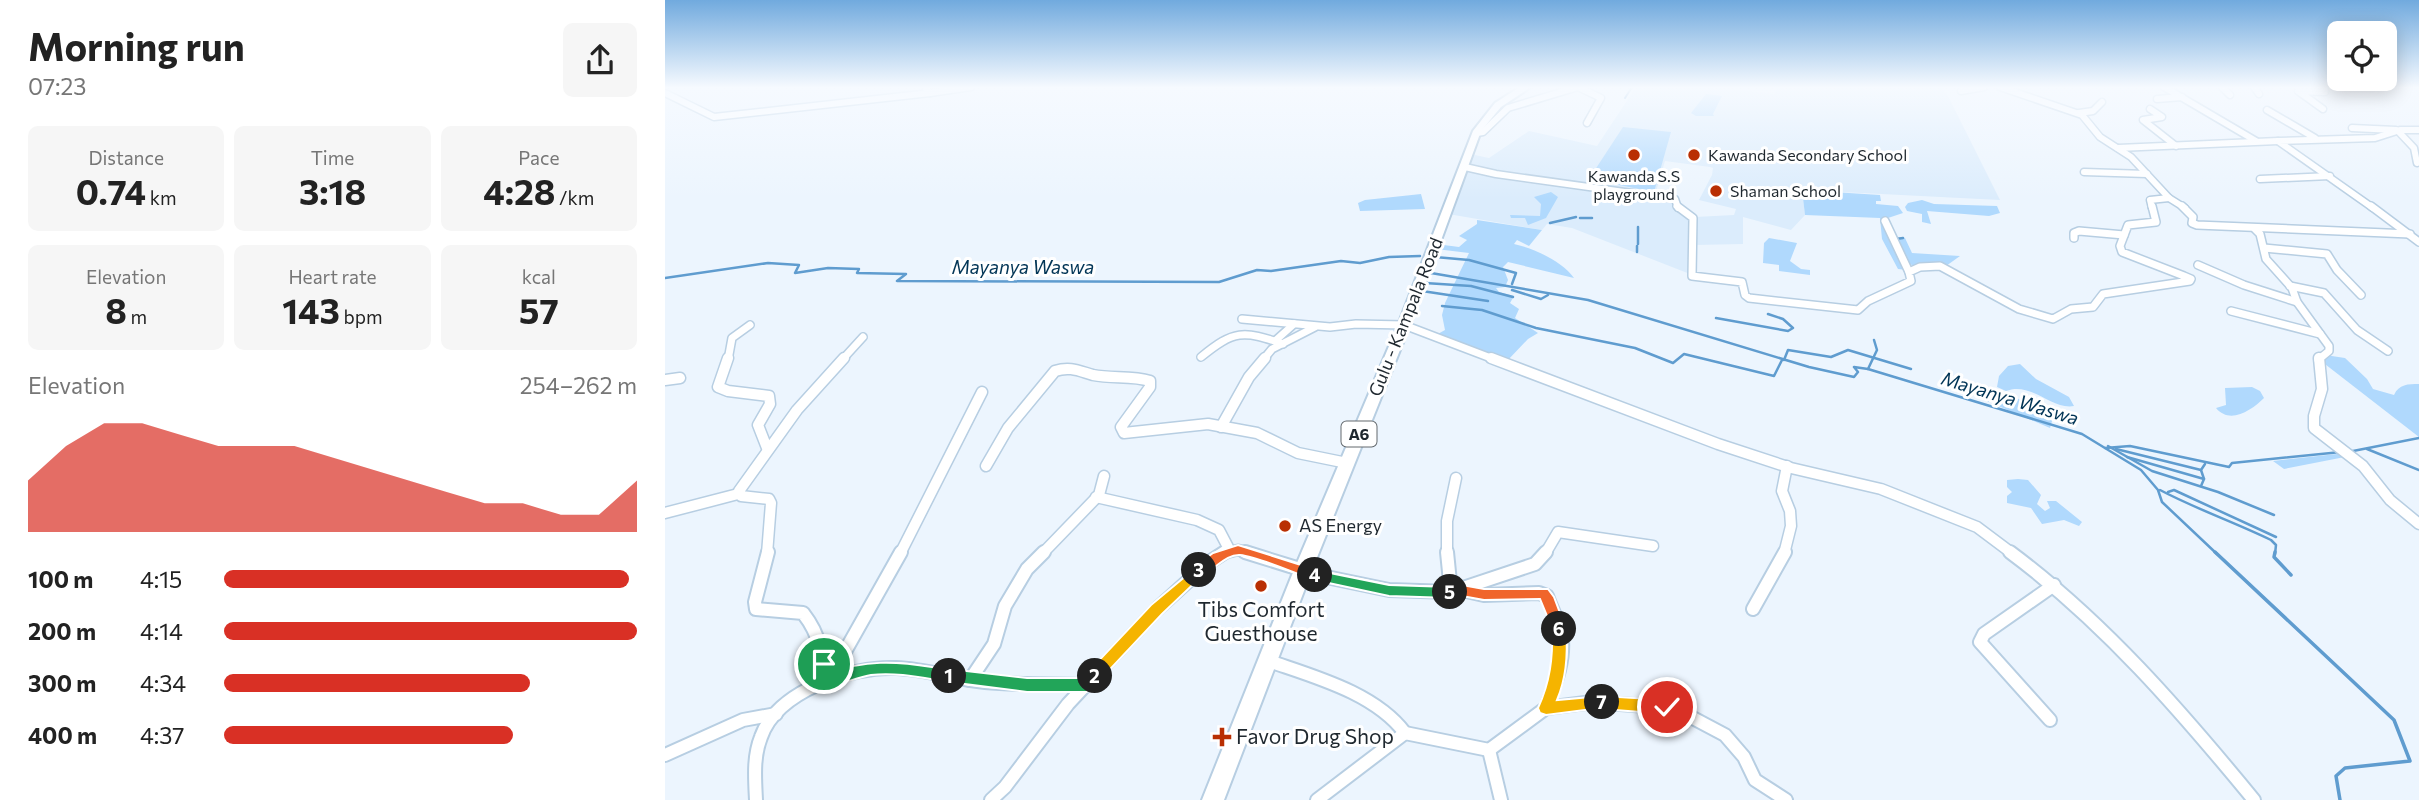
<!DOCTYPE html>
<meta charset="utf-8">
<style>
:root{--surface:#fff;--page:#f6f6f6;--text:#222;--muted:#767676;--accent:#d93025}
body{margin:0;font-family:Commissioner,sans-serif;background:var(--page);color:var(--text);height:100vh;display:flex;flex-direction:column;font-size:26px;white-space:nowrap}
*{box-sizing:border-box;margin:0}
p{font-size:23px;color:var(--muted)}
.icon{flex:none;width:38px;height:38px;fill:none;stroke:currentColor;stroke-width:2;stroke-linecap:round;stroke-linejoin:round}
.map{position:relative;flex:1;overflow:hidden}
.side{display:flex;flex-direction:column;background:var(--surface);width:665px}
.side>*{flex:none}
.controls{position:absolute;left:1662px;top:21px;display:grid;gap:14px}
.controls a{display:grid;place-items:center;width:70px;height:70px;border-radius:10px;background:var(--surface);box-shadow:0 4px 18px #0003;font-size:35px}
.pin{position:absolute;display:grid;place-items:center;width:60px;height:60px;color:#fff;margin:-30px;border:4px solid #fff;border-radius:50%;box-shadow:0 2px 7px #0007}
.km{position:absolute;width:35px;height:35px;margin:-18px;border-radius:50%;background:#222;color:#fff;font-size:19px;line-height:35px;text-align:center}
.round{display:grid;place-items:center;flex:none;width:74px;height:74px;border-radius:10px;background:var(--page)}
.headline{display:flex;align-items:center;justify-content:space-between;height:119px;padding:0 28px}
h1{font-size:38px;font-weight:700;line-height:52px}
.metrics{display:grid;grid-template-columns:repeat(3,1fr);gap:10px;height:119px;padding:7px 28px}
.metrics div{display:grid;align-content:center;border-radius:10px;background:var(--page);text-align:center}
.metrics b{font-size:35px;font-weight:700}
.metrics small{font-size:19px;font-weight:400}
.metrics p{font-size:19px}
.chart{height:196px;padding:14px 28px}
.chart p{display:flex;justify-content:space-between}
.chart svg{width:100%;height:126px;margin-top:7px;fill:var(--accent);opacity:.7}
ul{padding:0 28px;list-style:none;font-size:23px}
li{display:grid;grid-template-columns:112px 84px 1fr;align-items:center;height:52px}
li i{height:18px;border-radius:9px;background:var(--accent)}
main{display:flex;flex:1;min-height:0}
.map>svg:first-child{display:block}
.built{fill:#dbecfc}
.green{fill:#b0d9fd}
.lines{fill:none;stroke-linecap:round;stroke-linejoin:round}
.stream-far2{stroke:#5f9ccf;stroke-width:2}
.stream-far1{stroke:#5f9ccf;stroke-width:2.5}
.stream{stroke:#5f9ccf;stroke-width:3.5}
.street-far3-casing{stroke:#b7cee2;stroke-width:9}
.street-far2-casing{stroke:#b7cee2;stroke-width:10}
.street-far1-casing{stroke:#b7cee2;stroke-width:13}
.street-casing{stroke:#b7cee2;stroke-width:16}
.primary-casing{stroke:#b7cee2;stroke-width:4}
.street-far3{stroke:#fff;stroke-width:6}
.street-far2{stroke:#fff;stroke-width:7}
.street-far1{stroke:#fff;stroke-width:10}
.street{stroke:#fff;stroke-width:12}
.primary{fill:#fff;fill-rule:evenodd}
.split-1{fill:#22a559;stroke:#fff;stroke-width:2}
.split-2{fill:#22a559;stroke:#fff;stroke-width:2}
.split-3{fill:#f5b400;stroke:#fff;stroke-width:2}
.split-4{fill:#f0652b;stroke:#fff;stroke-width:2}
.split-5{fill:#22a559;stroke:#fff;stroke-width:2}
.split-6{fill:#f0652b;stroke:#fff;stroke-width:2}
.split-7{fill:#f5b400;stroke:#fff;stroke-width:2}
.split-8{fill:#f5b400;stroke:#fff;stroke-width:2}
.poi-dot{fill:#b92f03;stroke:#fff;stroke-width:2.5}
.labels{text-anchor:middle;stroke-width:6;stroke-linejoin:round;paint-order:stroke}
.far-poi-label{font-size:16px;fill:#1f282f;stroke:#fff;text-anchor:start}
.shield{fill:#fff;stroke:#62686d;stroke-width:2}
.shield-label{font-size:16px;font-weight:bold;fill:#1f282f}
.street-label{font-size:18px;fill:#1f282f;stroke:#fff}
.poi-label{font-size:18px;fill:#1f282f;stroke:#fff;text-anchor:start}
.water-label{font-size:19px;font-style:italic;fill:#023556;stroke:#fff}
.near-poi-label{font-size:21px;fill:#1f282f;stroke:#fff}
</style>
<main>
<section class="side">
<div class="headline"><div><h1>Morning run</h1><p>07:23</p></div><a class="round"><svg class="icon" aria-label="share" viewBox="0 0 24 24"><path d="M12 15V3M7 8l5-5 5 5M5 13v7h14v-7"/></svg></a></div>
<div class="metrics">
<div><p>Distance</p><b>0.74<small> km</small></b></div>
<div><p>Time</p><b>3:18</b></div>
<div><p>Pace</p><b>4:28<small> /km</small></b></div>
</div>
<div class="metrics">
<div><p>Elevation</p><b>8<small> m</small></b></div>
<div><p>Heart rate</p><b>143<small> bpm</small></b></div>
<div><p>kcal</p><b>57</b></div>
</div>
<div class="chart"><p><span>Elevation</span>254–262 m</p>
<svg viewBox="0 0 160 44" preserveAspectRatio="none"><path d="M0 44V26L10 14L20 6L30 6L40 10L50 14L60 14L70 14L80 18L90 22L100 26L110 30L120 34L130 34L140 38L150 38L160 26V44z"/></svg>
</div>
<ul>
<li><b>100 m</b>4:15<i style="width:98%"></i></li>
<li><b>200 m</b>4:14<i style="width:100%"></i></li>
<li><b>300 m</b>4:34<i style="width:74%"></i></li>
<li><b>400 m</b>4:37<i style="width:70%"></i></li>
</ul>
</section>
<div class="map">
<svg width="1754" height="800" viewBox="0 0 1754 800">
<rect width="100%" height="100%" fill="#ecf5fe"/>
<g class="built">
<path d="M971,87H1049L1109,94L1114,87H1275L1283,96L1335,200L1137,190L1140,215L1126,230L1078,217V244L1029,245L1030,217L1069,215L1071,209L1034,200L1047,175L1048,168L1045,167L1000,161L990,195L802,167L805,154L824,158L864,131L932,146Z"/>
<path d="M803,169L1008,200L1010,207L1026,217L1025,274L907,228L882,224L877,230L783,214L799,170Z"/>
</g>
<g class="green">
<path d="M1041,94L1057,96L1048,114L1049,116H1031L1026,113Z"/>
<path d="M958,127L1006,132L989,192L924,179Z"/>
<path d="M1137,190L1215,195L1216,201H1211V204L1233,206L1238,213L1220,219L1224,240L1235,254L1242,270L1233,269L1217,239L1215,218L1140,215Z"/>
<path d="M886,192L893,197L881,218L863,225L860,218H846L845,215L875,216L876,204L869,197Z"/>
<path d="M756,194L760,209L695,211L693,203L700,200Z"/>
<path d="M1257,200L1269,204L1332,206L1335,213L1324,216L1262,211L1266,224L1257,222V214L1242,211L1240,207L1243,203Z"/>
<path d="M812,220L877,230L864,246L852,240L849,244C868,248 897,261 909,278L843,262L838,267L843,280L840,287L831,288L834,292L849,296L845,303L854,309L850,318L873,333L863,339L842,361L771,335L780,330L777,315L780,303L804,253L771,249V244L794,247L802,240L794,236L812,224Z"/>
<path d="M1225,237L1240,238L1247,253L1295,256L1281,266L1252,267L1242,263Z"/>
<path d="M1104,238L1132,243L1125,261L1136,269L1145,270V275L1114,271V265L1098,263L1099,243Z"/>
<path d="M1660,355L1680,358L1702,379L1708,389L1729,395C1734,384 1743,384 1754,384V437L1656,361Z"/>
<path d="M1355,364L1371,379L1404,397L1409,406C1386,410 1366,381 1341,391L1332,387L1334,376L1343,366Z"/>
<path d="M1587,387L1595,391L1599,398C1587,410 1565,425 1551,408L1561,405L1560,388Z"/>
<path d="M1329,388C1350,398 1371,404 1387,421L1385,428L1317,399L1321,391Z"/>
<path d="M1681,453L1685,456L1619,469L1608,461Z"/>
<path d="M1353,479L1363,480L1376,495L1372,504L1380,511L1385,508L1382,501H1391L1417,522L1414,526L1399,520L1377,524L1366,508L1342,503V496L1347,492L1342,487V480Z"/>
</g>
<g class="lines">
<path class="stream-far2" d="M960,98L967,87"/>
<g class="stream-far1">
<path d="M915,218H927"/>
<path d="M885,223L911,217"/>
<path d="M973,227V244"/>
<path d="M1231,239L1238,238"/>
<path d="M972,246V252"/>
<path d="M770,257L804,260L851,273L847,284"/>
<path d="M766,273L923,300L1144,367L1189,377L1193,372L1189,367L1203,369L1417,434L1476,470L1493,490L1497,502L1552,554"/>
<path d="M0,278L103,263L134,265L130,273L163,268L194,269L192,273L241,274L232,281L554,282L592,270L606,271L676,261L695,263L724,257L755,256"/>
<path d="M760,283L806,286L848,297"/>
<path d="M847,290L876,299L883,295"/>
<path d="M757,291L823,301"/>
<path d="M777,306L817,310L871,328L970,348L1008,363L1019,354L1109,376L1117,360"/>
<path d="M1051,318L1123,331L1128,328L1118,319L1103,314"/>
<path d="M1119,360L1123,350L1166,357L1183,350L1246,369"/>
<path d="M1203,369L1212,350L1209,340"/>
<path d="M1443,446L1487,471L1553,492L1609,515"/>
<path d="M1440,448L1465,446L1564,467L1567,463L1676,452"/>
<path d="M1451,449L1536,470"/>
<path d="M1702,449L1754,470"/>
<path d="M1683,452L1754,438"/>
<path d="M1462,457L1539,479"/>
<path d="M1536,486L1539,479L1536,470L1540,464"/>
<path d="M1495,490C1531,509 1569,522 1606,540L1611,545L1610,554"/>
<path d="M1503,492L1509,490L1611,537"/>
</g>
<g class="stream">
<path d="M1550,552L1729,720L1745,761L1680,768L1671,776L1675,800"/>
<path d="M1610,552L1609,557L1626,575"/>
</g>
<defs>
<g id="street-far3">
<path d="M260,87L265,93L306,87"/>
<path d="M913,87L936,98L922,123"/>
<path d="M1335,87L1417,115L1435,137L1466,157L1504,198L1520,208"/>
<path d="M1499,87L1591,141"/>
<path d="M1557,87L1565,95"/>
<path d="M1589,87L1594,94"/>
<path d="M1296,91L1319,87"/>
<path d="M0,93L49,117L265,93"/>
<path d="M1492,99L1517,97"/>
<path d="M1485,109L1497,117L1478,120L1511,146"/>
<path d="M1658,109L1633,91L1660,92V87"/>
<path d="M1602,110L1650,138"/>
<path d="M1414,113L1428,111L1437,102"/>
<path d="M1687,128L1731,130"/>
<path d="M1733,131L1749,148L1752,163"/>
<path d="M812,133L818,132L843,108L913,87"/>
<path d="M1453,148L1613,141"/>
<path d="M800,167L831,174L1010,199L1013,208"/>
<path d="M1419,172L1482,174"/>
<path d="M1595,179L1665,176"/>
<path d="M1487,208L1485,200L1504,198"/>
<path d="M1708,208L1613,141L1710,138L1735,130H1754"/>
</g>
<g id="street-far2">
<path d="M1012,206L1028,218L1027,276L1077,282L1080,295L1084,298L1193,310L1203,301L1246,281L1244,272L1255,267L1275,266L1354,309L1388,319L1406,309L1428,307L1438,294L1525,281L1526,279L1519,276L1457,252L1455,246L1463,225L1491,222L1487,206"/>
<path d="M1517,206L1528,217L1527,223L1532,225L1745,234"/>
<path d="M1706,206L1754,242"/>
<path d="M1220,221L1244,272"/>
<path d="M1590,229L1595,234L1601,259L1627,288L1632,302L1664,346V351L1653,360"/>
<path d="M1409,238V233L1414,231L1459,235"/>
<path d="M1599,248L1662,254L1672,270L1696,295"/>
<path d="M1533,265L1579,285L1632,302"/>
<path d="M1625,286L1659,293L1692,330L1723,351"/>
<path d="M1566,311L1655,334"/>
<path d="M577,319L665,327L691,324L739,325L831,360"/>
<path d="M610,341L629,324"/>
<path d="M536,357C569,330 578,330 618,344"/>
<path d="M63,360L67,338L85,325"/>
<path d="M177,360L198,337"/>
<path d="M598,360L607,349L650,327"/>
</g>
<g id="street-far1">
<path d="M63,358L53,387L63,391L104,396L105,404L93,425L102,448"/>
<path d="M826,358L1053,444L1126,468L1216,489L1312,527L1348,554"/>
<path d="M1654,358L1657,389L1649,416V428L1698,466L1725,500L1754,524"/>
<path d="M0,380L15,378"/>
<path d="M556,427L584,377L600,358"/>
<path d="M321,466L343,428L390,371C405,366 414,371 428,375C447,379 467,375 485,381V387L456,427L459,433L543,424L592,433L633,453L682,463"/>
<path d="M431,497L532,520L554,530L565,551"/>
<path d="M0,513L73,494"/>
<path d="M102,554L106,503L104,499L76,496L74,491L132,410L179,358"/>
<path d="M235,554L317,392"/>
<path d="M377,554L434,495L439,476"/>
<path d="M557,554L573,550L585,554"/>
<path d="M782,554V521L791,478"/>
<path d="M880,554L893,532L988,546"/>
<path d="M1119,554L1126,526L1125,511L1117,491L1122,466"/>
</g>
<g id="street">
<path d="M103,552L90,602L91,609L138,613C155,635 160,656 153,683"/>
<path d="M580,552L638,570"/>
<path d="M782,552L786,592"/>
<path d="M1345,552C1439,622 1515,710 1589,800"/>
<path d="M637,572L724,590L786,592L870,564L881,552"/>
<path d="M797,590L819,595L874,593L882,596C886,608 893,620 896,632C901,658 890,685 881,708"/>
<path d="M1088,609L1120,552"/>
<path d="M604,661C650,677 710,693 740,733"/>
<path d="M165,678L236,552"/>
<path d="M305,680L329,644L340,606L362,569L379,552"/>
<path d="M1385,720L1315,642L1319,634L1389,585"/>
<path d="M824,750L881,708L928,702L1009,708L1060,735L1079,757L1090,780L1121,800"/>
<path d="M824,750L836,800"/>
<path d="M0,755L78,720L111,714"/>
<path d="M91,800C90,779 88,757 96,737C112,691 186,666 231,668C261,669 290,679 320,682C353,685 387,684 421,685"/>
<path d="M326,800L340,787L403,704L491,610L543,563L560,552"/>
<path d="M652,800L740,733L824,750"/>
</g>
<path id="primary" d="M855,87H866L836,107L816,131L745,325L647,570L559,800H537L629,570L733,325L808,131L830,103Z"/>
</defs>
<use href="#street-far3" class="street-far3-casing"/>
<use href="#street-far2" class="street-far2-casing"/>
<use href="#street-far1" class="street-far1-casing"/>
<use href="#street" class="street-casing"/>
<use href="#primary" class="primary-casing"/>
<use href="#street-far3" class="street-far3"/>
<use href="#street-far2" class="street-far2"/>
<use href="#street-far1" class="street-far1"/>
<use href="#street" class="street"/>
<use href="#primary" class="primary"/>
</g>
<linearGradient id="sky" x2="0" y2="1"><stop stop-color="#71aade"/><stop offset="0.44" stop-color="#f6faff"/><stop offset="1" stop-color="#f6faff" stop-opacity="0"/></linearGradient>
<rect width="1754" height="199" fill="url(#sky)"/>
<path class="split-1" d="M159,658L166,664L164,673C200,660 230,661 267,667C276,668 287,667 291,676L284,682C258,678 232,672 206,675C191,677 159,692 148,688L145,683L153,660Z"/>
<path class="split-2" d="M284,669L362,678H417L430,669L438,676L427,690L421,692H362L284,682L276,676Z"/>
<path class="split-3" d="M534,565L541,570L539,574L497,614L435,680H424L422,676L424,671L486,605Z"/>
<path class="split-4" d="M573,545L655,571L657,575L650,580C630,574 595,557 575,555C557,554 546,578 529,574V567L548,553Z"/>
<path class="split-5" d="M650,570L724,585L785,587L792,592L785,598L724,596L645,579V571Z"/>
<path class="split-6" d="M797,585L819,589H883L889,597L901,629L899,633H889L875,599L819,600L797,596L785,598L778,592L780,588Z"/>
<path class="split-7" d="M894,623L901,629C903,653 902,677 892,700L937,696L943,698L945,702L943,707L881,715L875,713L873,708C885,682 888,658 887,629Z"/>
<path class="split-8" d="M937,696L1002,700L1008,702L1010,707L1008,712L1002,714L937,709L932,707L929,702L932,698Z"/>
<g class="poi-dot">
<circle cx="969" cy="155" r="7"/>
<circle cx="1029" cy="155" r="7"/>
<circle cx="1051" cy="191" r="7"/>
<circle cx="620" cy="526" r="7"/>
<circle cx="596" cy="586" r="7"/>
<path d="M553.5 726.5h7v7h7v7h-7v7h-7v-7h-7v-7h7z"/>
</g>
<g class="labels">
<g class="far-poi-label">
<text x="1043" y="161">Kawanda Secondary School</text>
<text x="969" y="182" text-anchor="middle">Kawanda S.S<tspan x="969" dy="18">playground</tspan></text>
<text x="1065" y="197">Shaman School</text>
</g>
<rect class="shield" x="676.5" y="421.5" width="35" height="25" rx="5"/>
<g class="shield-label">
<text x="694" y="440">A6</text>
</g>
<g class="street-label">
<text transform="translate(741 317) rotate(-68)" y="6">Gulu - Kampala Road</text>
</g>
<g class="poi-label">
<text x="634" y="532">AS Energy</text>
</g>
<g class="water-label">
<text x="358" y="274">Mayanya Waswa</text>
<text transform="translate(1345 398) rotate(17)" y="7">Mayanya Waswa</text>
</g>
<g class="near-poi-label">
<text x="596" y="617">Tibs Comfort<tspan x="596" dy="24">Guesthouse</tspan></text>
<text x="571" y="744" text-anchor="start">Favor Drug Shop</text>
</g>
</g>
</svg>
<div class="controls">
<a><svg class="icon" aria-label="locate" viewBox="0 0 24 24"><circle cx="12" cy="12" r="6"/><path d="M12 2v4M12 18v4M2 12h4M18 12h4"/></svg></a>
</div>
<div class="pin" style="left:159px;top:664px;background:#1e9e55"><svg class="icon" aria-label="arrive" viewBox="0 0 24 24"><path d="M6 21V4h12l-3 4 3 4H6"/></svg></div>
<div class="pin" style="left:1002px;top:707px;background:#d93025"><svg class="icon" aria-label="check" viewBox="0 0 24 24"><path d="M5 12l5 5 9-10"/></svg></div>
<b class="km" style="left:284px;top:676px">1</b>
<b class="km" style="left:430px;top:676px">2</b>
<b class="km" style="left:534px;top:570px">3</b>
<b class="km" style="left:650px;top:575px">4</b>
<b class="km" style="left:785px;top:592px">5</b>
<b class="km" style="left:894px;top:629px">6</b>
<b class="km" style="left:937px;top:702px">7</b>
</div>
</main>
